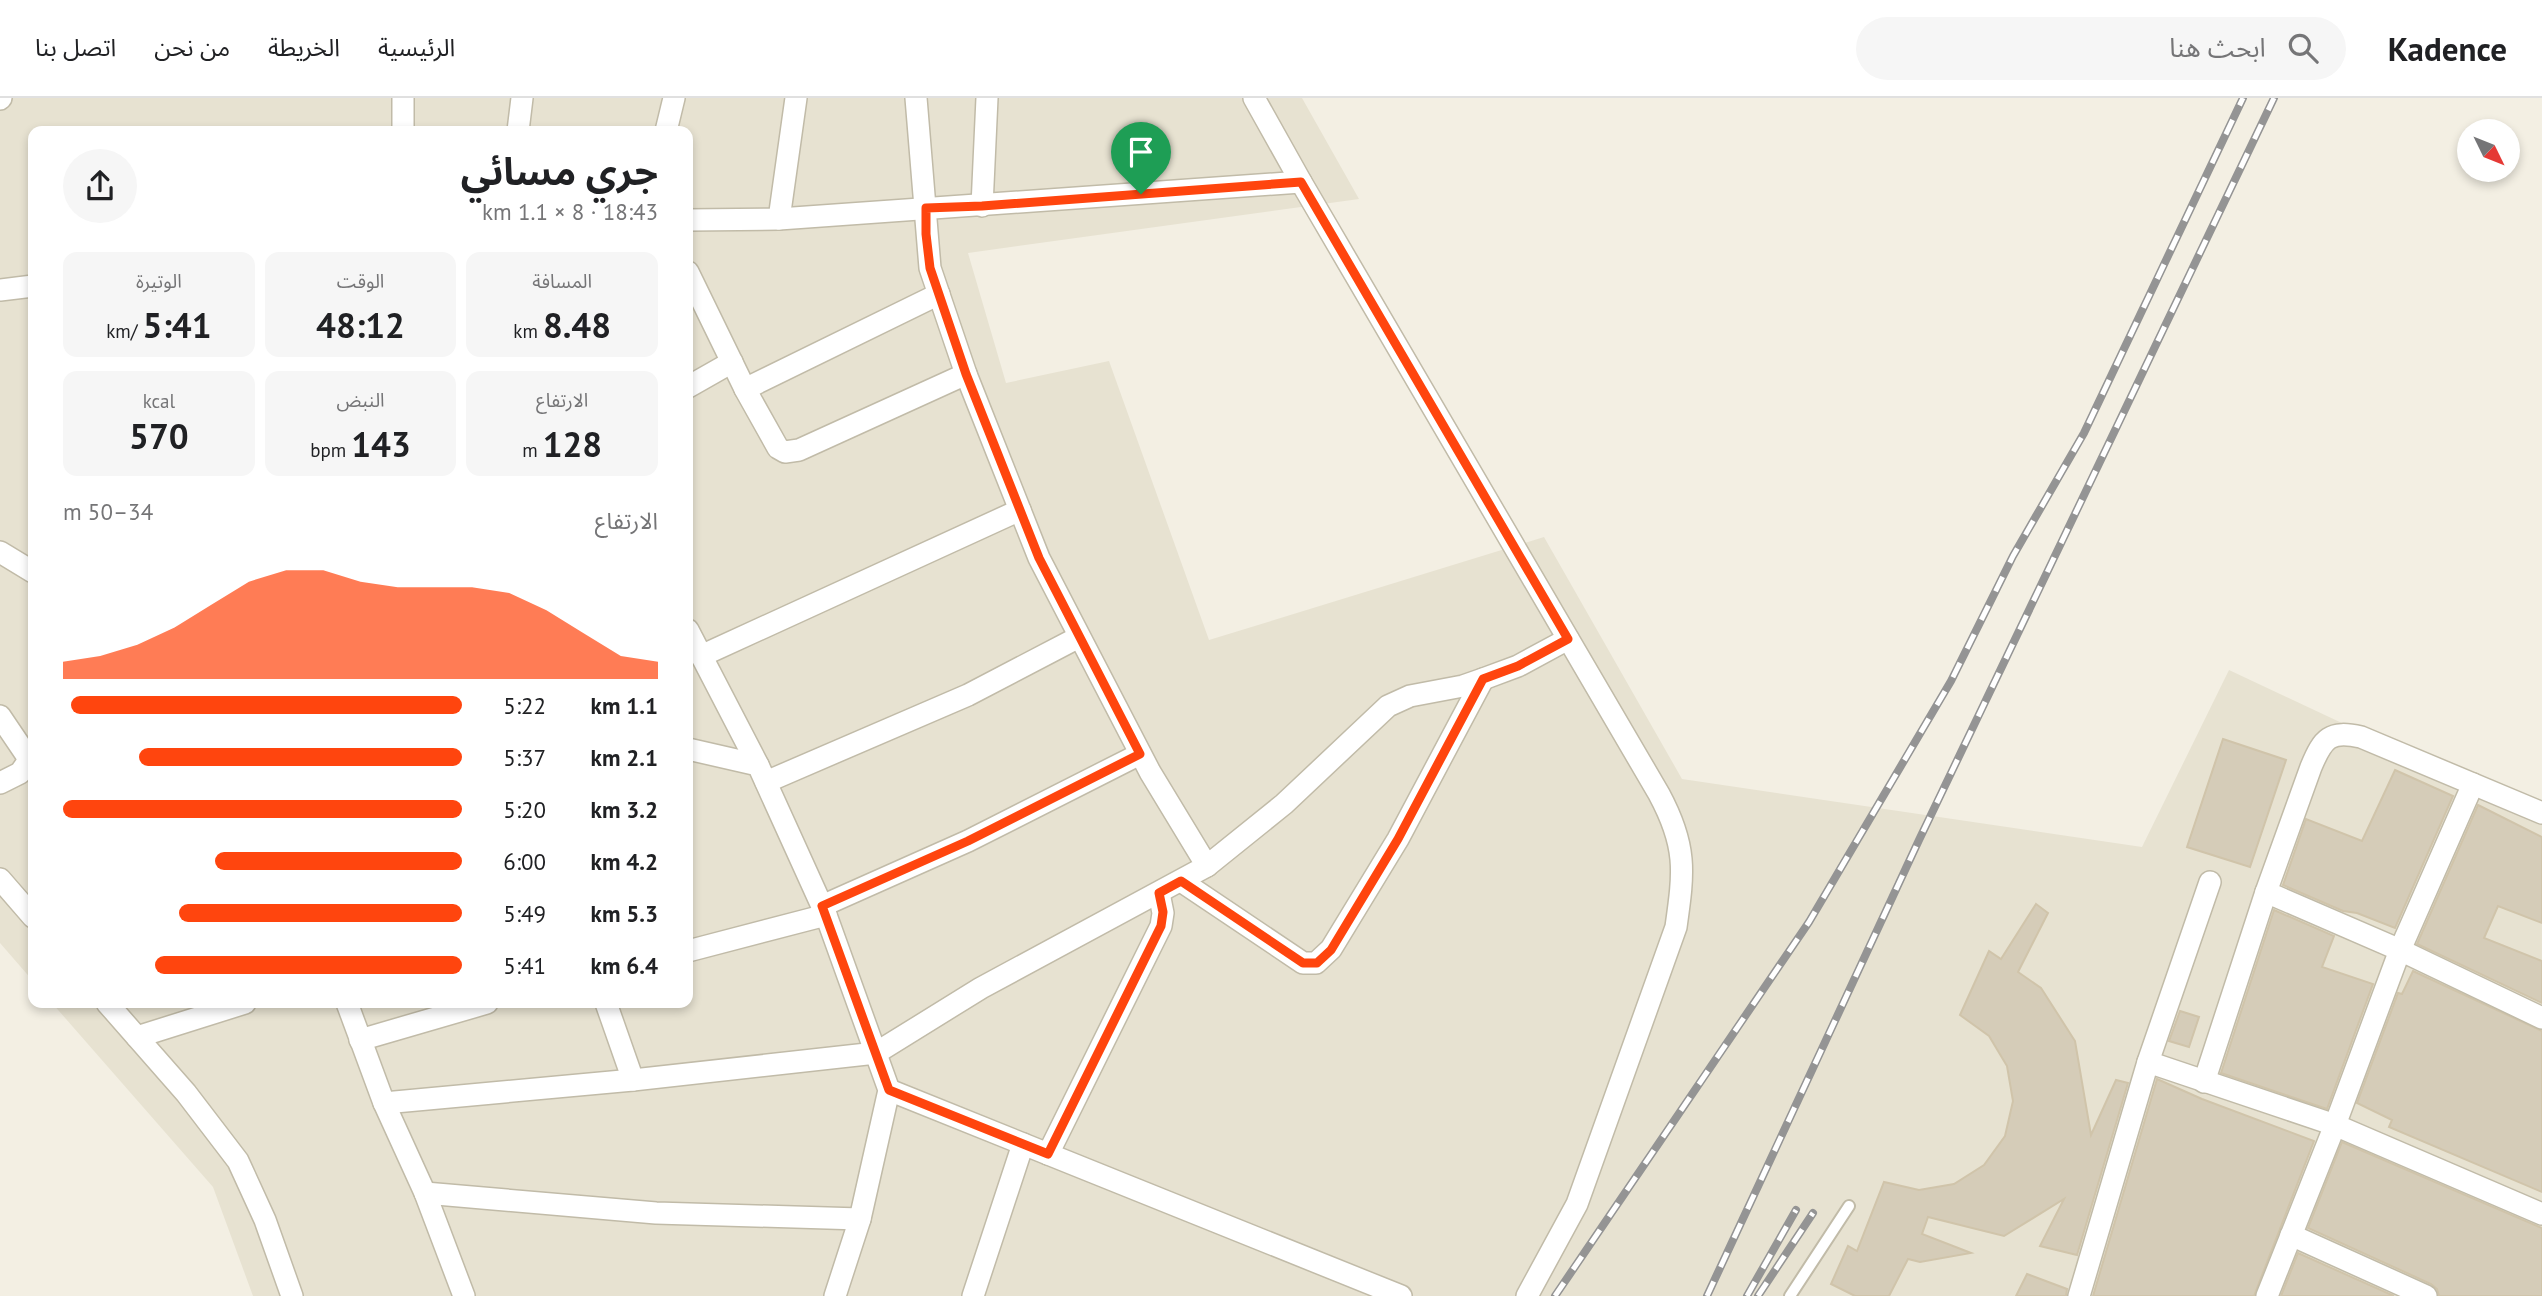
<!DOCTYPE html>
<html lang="ar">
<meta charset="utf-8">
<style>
:root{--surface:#fff;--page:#f6f6f6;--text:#202124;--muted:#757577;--line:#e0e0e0;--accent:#ff450e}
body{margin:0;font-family:"PT Sans","Noto Sans Arabic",sans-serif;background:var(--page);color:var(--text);direction:rtl;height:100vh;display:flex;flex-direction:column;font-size:26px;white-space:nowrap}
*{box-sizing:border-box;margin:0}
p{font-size:23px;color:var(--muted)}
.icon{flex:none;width:38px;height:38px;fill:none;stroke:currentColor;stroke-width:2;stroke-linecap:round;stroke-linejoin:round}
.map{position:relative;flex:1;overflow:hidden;direction:ltr}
.drawer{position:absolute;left:28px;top:28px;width:665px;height:882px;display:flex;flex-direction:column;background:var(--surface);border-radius:14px;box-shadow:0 4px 10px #0003;direction:rtl}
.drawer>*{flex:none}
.needle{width:46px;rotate:133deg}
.tools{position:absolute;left:2457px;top:21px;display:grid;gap:14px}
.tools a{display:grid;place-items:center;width:63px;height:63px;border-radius:50%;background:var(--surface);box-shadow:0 4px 10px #0003;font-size:35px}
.pin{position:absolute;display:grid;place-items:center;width:60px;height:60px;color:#fff;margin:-72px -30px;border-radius:50% 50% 50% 0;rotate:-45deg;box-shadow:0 0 7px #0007}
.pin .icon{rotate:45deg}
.round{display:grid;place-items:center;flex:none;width:74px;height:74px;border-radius:37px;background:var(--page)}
.head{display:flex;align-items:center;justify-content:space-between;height:119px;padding:0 35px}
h1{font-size:38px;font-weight:700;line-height:52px}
.stats{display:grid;grid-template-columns:repeat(3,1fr);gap:10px;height:119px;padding:7px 35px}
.stats div{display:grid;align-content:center;border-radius:14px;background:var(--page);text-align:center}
.stats b{font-size:35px;font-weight:700}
.stats small{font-size:19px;font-weight:400}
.stats p{font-size:19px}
.chart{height:196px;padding:14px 35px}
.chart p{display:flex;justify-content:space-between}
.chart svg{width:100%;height:126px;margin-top:7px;fill:var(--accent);opacity:.7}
ul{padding:0 35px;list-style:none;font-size:23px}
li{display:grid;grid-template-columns:112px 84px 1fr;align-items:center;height:52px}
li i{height:18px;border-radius:9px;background:var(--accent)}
header{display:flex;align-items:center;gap:42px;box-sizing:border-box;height:98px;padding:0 35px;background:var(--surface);border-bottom:2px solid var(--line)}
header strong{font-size:33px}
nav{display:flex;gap:38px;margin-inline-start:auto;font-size:24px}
.search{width:490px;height:63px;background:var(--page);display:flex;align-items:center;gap:18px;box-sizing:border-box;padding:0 24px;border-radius:38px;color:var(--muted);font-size:26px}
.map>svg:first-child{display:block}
.residential{fill:#e7e2d1}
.building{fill:#d5ccb8;stroke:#d0c4aa;stroke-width:2}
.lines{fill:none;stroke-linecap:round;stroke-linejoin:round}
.lane-casing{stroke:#c1bba8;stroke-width:14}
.street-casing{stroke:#c1bba8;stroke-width:24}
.lane{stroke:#fff;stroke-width:10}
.street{stroke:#fff;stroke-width:21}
.rail-casing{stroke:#949494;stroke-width:8}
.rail{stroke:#fff;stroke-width:5;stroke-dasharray:16;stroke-linecap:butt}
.route-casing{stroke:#fff;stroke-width:14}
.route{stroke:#ff450e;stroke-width:9}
</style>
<header>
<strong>Kadence</strong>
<div class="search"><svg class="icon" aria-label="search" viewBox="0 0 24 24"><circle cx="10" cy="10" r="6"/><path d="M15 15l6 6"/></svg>ابحث هنا</div>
<nav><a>الرئيسية</a><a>الخريطة</a><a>من نحن</a><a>اتصل بنا</a></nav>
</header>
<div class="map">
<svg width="2542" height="1198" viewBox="0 0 2542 1198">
<rect width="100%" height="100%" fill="#f3efe3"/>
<path class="residential" d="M0,0H1302L1359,101L968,155L1006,285L1109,263L1209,542L1544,439L1682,681L2142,749L2229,572L2542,719V1198H253L213,1089L52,905H688V33H33V883L0,845Z"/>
<g class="building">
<path d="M2223,641L2286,662L2250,769L2187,749Z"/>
<path d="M2395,672L2453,698L2395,830L2357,815L2343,813L2283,787L2306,721L2362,743Z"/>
<path d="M2478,707L2542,739V825L2498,808L2484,840L2542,863V905L2417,846Z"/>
<path d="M2036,806L2048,815L2018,874L2041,890L2075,943L2091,1037L2116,982L2128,985L2077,1157L2040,1148L2064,1101L2004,1138L1928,1119L1922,1136L1971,1155L1920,1164L1908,1161L1889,1198H1855L1831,1186L1848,1148L1857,1153L1884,1084L1919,1092L1954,1086L1984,1067L2005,1038L2013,1003L2007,968L1989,938L1960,917L1989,853L2001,861Z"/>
<path d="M2274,812L2334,838L2322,869L2373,886L2327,1011L2221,975Z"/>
<path d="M2413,873L2542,933V1094L2389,1029L2392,1022L2357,1005L2398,895L2402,896Z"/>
<path d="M2180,913L2199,919L2189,949L2169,943Z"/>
<path d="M2157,981L2202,1001L2314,1043L2254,1198H2093Z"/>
<path d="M2342,1044L2542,1130V1198H2439L2437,1191L2431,1186L2308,1130Z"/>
<path d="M2298,1155L2394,1198H2281Z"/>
<path d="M2027,1176L2067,1191L2066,1198H2016Z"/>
</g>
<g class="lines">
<defs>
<path id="lane" d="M1790,1198L1849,1108"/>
<g id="street">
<path d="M403,0V33"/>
<path d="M1254,0L1301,84L1659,696C1687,748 1684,773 1676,829L1577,1106L1527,1198"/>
<path d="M0,1L1,0"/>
<path d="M518,33L522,0"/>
<path d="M666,33L674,0"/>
<path d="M982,108L987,0"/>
<path d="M779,121L796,0"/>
<path d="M688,122L779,121L1301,84"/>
<path d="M688,174L745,291L778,350L785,354L799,352L966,276"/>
<path d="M0,192L33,188"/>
<path d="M688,289L732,264"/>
<path d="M745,291L939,196"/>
<path d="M0,454L33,474"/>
<path d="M688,532L758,667"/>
<path d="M701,558L1020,412"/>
<path d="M0,618L27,658V665L20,675L0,685"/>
<path d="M688,651L758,667L826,817L889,992L860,1121L835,1198"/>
<path d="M766,684L968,597L1079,539"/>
<path d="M1207,768L1284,706L1388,608L1410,598L1463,588L1483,581L1518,568L1568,541"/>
<path d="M0,781L33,819"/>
<path d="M1181,783L1303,865H1316L1331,851L1398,741L1483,581"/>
<path d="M2266,794L2400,852L2542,920"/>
<path d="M822,808L968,743L1140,656"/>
<path d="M688,853L826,817"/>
<path d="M107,905L186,995L238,1063L265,1122L292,1198"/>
<path d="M347,905L384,1005L425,1095L464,1198"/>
<path d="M606,905L633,982"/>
<path d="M137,939L245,905"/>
<path d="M360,942L487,905"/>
<path d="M2148,964L2335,1027L2542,1116"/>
<path d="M2204,984L2266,794L2311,669C2323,640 2330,632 2361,639L2542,715"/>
<path d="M889,992L1401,1198"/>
<path d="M384,1005L633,982L876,955L981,890L1207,768L1150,674L1039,460L966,276L930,170L916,0"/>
<path d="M1048,1056L1161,828L1163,815L1159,795"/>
<path d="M425,1095L656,1115L860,1121"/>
<path d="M2291,1137L2426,1198"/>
<path d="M973,1198L1023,1046"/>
<path d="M2079,1198L2148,964L2210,784"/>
<path d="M2267,1198L2335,1027L2400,852L2473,686"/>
</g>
</defs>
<use href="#lane" class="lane-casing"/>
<use href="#street" class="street-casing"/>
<use href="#lane" class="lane"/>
<use href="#street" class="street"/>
<defs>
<g id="rail">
<path d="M1555,1198L1809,824L1951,583L2013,458L2084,335L2243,0"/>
<path d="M1707,1198L1919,742L2274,0"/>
<path d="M1747,1198L1796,1112"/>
<path d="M1758,1198L1813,1115"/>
</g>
</defs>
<use href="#rail" class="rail-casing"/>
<use href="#rail" class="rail"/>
</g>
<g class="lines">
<defs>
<path id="route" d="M1301,84L1568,541L1518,568L1483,581L1398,741L1331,852L1317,865H1303L1181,783L1159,795L1163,814L1161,828L1048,1056L889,992L822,808L968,743L1140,656L1039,460L966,276L930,170L926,136V110L982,108Z"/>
</defs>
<use href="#route" class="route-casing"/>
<use href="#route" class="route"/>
</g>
</svg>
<div class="tools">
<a><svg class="needle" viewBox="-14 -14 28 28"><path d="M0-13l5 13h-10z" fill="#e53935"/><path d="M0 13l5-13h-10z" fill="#757577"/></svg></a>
</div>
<div class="pin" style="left:1141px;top:96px;background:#1e9e55"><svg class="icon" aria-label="arrive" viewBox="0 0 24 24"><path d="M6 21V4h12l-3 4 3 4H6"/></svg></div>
<section class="drawer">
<div class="head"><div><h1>جري مسائي</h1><p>18:43 · 8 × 1.1 km</p></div><a class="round"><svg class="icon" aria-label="share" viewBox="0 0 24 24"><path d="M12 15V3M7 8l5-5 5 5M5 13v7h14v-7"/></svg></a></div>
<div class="stats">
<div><p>المسافة</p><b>8.48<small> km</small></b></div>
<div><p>الوقت</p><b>48:12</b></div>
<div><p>الوتيرة</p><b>5:41<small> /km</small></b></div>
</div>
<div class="stats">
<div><p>الارتفاع</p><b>128<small> m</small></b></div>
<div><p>النبض</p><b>143<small> bpm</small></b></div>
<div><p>kcal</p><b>570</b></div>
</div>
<div class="chart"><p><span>الارتفاع</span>34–50 m</p>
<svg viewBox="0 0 160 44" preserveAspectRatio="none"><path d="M0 44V38L10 36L20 32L30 26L40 18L50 10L60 6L70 6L80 10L90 12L100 12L110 12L120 14L130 20L140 28L150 36L160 38V44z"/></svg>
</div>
<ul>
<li><b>1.1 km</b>5:22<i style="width:98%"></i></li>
<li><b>2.1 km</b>5:37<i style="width:81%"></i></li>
<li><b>3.2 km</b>5:20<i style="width:100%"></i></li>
<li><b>4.2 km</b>6:00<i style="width:62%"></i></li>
<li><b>5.3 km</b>5:49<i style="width:71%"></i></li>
<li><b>6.4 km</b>5:41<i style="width:77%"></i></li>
</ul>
</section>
</div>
